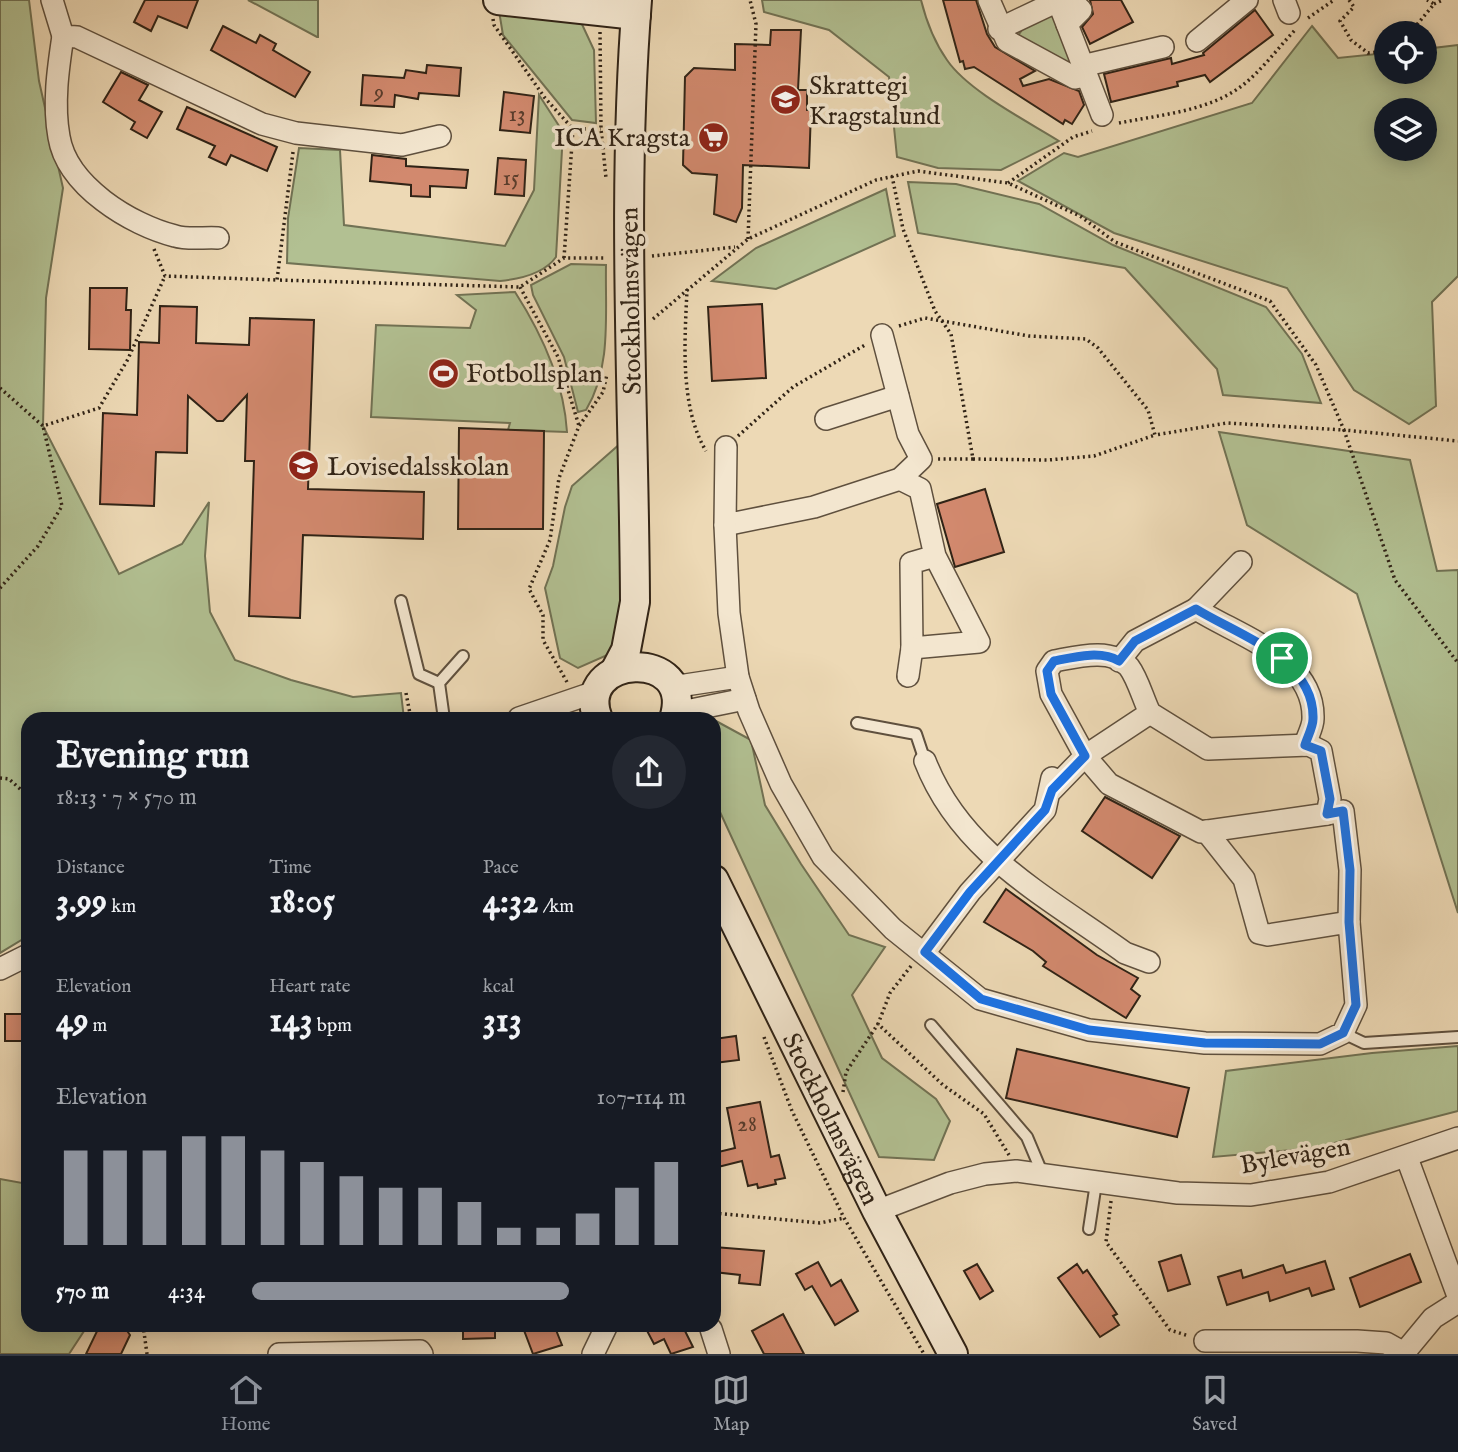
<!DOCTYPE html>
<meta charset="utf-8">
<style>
:root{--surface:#171b24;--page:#242831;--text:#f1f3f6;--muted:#9ea1a6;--line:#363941;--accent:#8c9099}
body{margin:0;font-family:"IM FELL English",serif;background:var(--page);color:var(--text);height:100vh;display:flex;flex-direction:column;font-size:26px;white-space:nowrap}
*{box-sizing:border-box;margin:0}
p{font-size:23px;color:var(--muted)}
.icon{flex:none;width:38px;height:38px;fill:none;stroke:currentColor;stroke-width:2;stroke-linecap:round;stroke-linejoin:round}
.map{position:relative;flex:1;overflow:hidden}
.details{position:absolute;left:21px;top:712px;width:700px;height:620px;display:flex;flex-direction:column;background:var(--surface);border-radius:21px;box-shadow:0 4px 18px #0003}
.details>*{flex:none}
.controls{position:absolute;left:1374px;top:21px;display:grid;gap:14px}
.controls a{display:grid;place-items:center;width:63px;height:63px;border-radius:50%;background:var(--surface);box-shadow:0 4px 18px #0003;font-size:35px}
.pin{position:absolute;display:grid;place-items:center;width:60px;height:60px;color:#fff;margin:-30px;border:4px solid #fff;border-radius:50%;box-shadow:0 2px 7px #0007}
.round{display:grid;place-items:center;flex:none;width:74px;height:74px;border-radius:37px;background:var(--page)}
.head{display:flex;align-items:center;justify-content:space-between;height:119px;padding:0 35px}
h1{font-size:38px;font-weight:700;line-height:52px}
.figures{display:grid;grid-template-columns:repeat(3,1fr);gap:10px;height:119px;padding:7px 35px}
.figures div{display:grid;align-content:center}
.figures b{font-size:35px;font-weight:700}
.figures small{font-size:19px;font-weight:400}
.figures p{font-size:19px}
.chart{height:196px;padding:14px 35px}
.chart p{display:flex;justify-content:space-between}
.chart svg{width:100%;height:126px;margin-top:7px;stroke:var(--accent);stroke-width:6}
ul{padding:0 35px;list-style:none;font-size:23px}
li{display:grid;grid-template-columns:112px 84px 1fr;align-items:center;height:52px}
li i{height:18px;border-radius:9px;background:var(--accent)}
.tabs{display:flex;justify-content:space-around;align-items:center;height:98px;border-top:2px solid var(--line);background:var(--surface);font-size:19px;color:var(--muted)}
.tabs a{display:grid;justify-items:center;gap:4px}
.tabs .selected{color:var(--accent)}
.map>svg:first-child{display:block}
.green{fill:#b2c092;stroke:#717254;stroke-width:2;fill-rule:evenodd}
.building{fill:#d2896e;stroke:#302316;stroke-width:2}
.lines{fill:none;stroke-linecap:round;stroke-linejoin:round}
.lane-casing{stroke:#5f503e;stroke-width:14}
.street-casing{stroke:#5f503e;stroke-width:24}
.secondary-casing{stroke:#302316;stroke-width:32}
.path{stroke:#302316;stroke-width:3.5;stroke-dasharray:2 3.5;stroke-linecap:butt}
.lane{stroke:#f3e6cf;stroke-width:10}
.street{stroke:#f3e6cf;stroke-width:21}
.secondary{stroke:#f3e6cf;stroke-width:28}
.route-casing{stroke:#fff;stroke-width:14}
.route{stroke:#1a73e8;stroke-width:9}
.labels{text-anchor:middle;stroke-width:7;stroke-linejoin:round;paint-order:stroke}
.number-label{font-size:23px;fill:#583c2c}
.poi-label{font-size:26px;fill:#302316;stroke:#f3e6cf;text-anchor:start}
.street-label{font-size:26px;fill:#302316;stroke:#f3e6cf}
</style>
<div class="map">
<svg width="1458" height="1354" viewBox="0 0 1458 1354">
<rect width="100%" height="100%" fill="#edd9b5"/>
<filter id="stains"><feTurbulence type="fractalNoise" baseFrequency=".00286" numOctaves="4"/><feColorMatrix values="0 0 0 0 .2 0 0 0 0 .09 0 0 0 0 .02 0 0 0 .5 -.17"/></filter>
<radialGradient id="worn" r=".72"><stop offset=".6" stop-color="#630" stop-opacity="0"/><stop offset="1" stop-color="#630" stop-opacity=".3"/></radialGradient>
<g class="green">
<path d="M0,0H29L39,81L63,188L46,298L43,426L119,574L182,544L209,502L205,556L210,612L235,660L291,680L353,697L401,693L404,719H28V936L0,953Z"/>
<path d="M248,0H318V37H317Z"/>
<path d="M762,0H921C926,20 935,43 947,60C968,91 1027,121 1059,141L1001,170L938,168L897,157L889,77L829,30L764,12Z"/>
<path d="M1054,8L1077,61L1071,67L1015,40L1024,27Z"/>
<path d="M499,11L580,20L594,50L596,123L572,120L503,35Z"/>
<path d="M1312,26L1338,58L1386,53V72H1424L1425,49L1458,45V276L1432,302L1436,406L1409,424L1354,390L1287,288L1114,233L1018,181L1064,153L1078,157L1252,103ZM1386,110H1424V149H1386Z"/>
<path d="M539,95L563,132L556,257C544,274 520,279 500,281L287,263L288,218L299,148L340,150L344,225L505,246L534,190Z"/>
<path d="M908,182L956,184L1039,204L1113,245L1266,307L1302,354L1321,403L1223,395L1217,369L1125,268L918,233Z"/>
<path d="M886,189L895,236L776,289L712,281L756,248Z"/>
<path d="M571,264L606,265C605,313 612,367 586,410L578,412L564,357L533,295L531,285Z"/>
<path d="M515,292C542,334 564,382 567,432L508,430L510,423L371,417L376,325L470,328L476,310L457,295Z"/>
<path d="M1219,432L1410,460L1437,571L1458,570V913L1357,594L1247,525Z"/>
<path d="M621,443L625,634L621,649L578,668L560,658L545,588L553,566L565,507L572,486Z"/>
<path d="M716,721L751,740L765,805L801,864L849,935L885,947L852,995L882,1058L936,1099L950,1121L934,1160L879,1157L714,799Z"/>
<path d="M1458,1046V1111L1315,1148L1213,1157L1226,1071L1372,1053Z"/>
<path d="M0,1179L28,1184V1325H88L69,1354H0Z"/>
</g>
<g class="building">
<path d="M145,0H198L187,28L158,16L151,31L134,22Z"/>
<path d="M943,0H976L987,34L995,47L1035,71L1020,79L1023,86L1049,79L1079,91L1084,105L1072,124L1065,120L1063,124L974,67L965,69L963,61L960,62Z"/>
<path d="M1090,0H1121L1133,22L1090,44L1082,27L1093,14Z"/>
<path d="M1255,10L1273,35L1210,82L1205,75L1177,82L1178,86L1111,102L1104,74L1171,58L1172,64L1204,55L1203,53Z"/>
<path d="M223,26L256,43L260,35L276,44L273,50L310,72L295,97L211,50Z"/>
<path d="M771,30H801L798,90H807V110H811L809,168L743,165L742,208L736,222L714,214L717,175L692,173L683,165L685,77L694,68L735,70V44L770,45Z"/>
<path d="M427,65L461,68L459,96L419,93L418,99L395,95L394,107L361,105L363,75L404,78L406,70L426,73Z"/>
<path d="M121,72L148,85L139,100L162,112L147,138L131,129L135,122L103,102Z"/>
<path d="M504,92L534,96L530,133L500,130Z"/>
<path d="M187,107L277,147L267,171L231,155L226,165L209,157L215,146L177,129Z"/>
<path d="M372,155L406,159V166L468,170L466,188L430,186V197L411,196V185L370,181Z"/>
<path d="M498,158L526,160L524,196L495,194Z"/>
<path d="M90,288H127L126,310H131L130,350L89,349Z"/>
<path d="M762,304L766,378L712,381L708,307Z"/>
<path d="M160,306L197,307L196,343L249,345L250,318L314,320L308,489L424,492L423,539L303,535L300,618L249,616L254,461H245L247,395L223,421H217L188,396L187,453L156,452L154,506L100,504L103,413L137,415L139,342L159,343Z"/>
<path d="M459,428L544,431L543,529H458Z"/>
<path d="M985,489L1004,552L955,567L937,504Z"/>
<path d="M1105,797L1180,836L1152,878L1082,831Z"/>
<path d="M1006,889L1097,955L1138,978L1131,989L1140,996L1126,1018L1043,966L1046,962L1033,951L984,922Z"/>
<rect x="5" y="1014" width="23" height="27"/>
<path d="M736,1036L739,1060L714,1063V1039Z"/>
<path d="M1017,1049L1189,1088L1177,1137L1006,1098Z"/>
<path d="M760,1102L771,1157L779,1155L785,1178L775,1180L776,1184L758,1188L757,1184L748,1186L742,1161L714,1168V1153L735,1148L727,1108Z"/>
<path d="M714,1247L764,1251L760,1285L739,1283L740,1275L714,1272Z"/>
<path d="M1410,1254L1421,1282L1360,1307L1350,1278Z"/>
<path d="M1181,1255L1190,1284L1168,1291L1159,1262Z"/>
<path d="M1325,1261L1334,1289L1312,1296L1309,1288L1270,1301L1268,1292L1227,1305L1218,1277L1241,1270L1243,1278L1283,1265L1286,1273Z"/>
<path d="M818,1262L831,1286L841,1280L858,1311L835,1325L812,1286L805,1290L796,1274Z"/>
<path d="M977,1264L993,1291L980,1299L964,1271Z"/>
<path d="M1077,1264L1083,1273L1087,1270L1117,1314L1113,1316L1119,1325L1100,1337L1058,1278Z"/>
<path d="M783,1314L804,1354H764L752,1331Z"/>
<path d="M100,1325H123L130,1335L121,1354H86Z"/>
<path d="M463,1325H495V1338L463,1339Z"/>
<path d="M522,1325H554L562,1345L533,1354Z"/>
<path d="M644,1325H693L684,1329L693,1347L671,1354L664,1339L654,1344Z"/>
</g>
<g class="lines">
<defs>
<g id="lane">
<path d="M401,601L419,674L439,683"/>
<path d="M444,719L439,683L463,656"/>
<path d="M857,723L916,734L925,761"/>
<path d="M931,1025L1027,1137L1043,1175"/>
<path d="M1343,1033L1364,1043L1458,1037"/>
<path d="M1089,1229L1096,1183"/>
</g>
<g id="street">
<path d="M52,0L63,36L77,37L262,124L296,133L402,145L440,136"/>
<path d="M989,0L1007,41L1075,78L1085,76"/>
<path d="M1284,0L1289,13"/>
<path d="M1067,24L1081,10L1071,0"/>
<path d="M999,29L1058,1L1102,115"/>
<path d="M63,36C58,69 53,104 59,137C67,186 131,225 175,236C188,240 205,237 218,238"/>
<path d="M1197,41L1247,0"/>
<path d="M1082,66L1163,47"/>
<path d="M826,419L898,396"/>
<path d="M726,447L725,525L814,507L900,479L921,459L908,434L882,335"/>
<path d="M900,479L920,489L935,556L979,642L912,648L911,563L935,556"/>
<path d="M725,525L729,613L738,677L749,711L781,784L823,857L893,929L980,999L1089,1030L1205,1043L1320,1044L1343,1033L1356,1005L1349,922L1268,935L1259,933L1244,879L1206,831"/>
<path d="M1196,609L1241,562"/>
<path d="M1119,661L1135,641L1196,609C1238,636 1315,658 1313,719C1313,727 1307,737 1305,745"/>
<path d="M908,676L912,648"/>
<path d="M672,687L738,677"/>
<path d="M676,713L745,699"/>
<path d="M519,718L598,691"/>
<path d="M925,761C961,854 1048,897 1125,953L1149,962"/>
<path d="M1052,790L1085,756L1051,694L1047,671L1054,661C1076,657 1112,647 1129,667C1138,679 1143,699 1150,713L1085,756L1109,784L1201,832L1327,814L1330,799L1321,751L1309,745L1208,749L1150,713"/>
<path d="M1327,814L1343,811L1350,870L1349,922"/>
<path d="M925,952L970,892L1045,810L1052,778"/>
<path d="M0,969L28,955"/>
<path d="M1407,1158L1458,1296"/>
<path d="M877,1211L950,1183L985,1174L1016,1171L1178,1193L1251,1195L1329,1182L1458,1138"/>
<path d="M711,1329L719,1354"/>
<path d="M1205,1341H1357L1386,1343L1404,1353L1433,1318L1458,1302"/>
<path d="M279,1354L420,1351L422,1354"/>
<path d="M593,1354L607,1325"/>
</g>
<g id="secondary">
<path d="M498,0L636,15"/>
<path d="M615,671L626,650L635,602C634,401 621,201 637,0"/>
<path d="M598,719C572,654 697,646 674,719"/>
<path id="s1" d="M714,880L877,1211L953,1354"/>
</g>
</defs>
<use href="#lane" class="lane-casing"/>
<use href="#street" class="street-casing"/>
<use href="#secondary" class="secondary-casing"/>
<g class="path">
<path d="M1349,0L1354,7L1340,21L1351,40L1368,53L1386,51"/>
<path d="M1434,4L1443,0"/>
<path d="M1308,18L1334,0"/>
<path d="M493,19L494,25L545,98L573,129L564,258"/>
<path d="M600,32L601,129L606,178"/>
<path d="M1410,33L1434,4L1427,0"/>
<path d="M1119,123C1159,115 1210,111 1243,85C1262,70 1278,48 1295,30"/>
<path d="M573,129H601"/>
<path d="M293,152L277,280L520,287L564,258H605"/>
<path d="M892,176L903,229L935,311L951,334L973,459H937"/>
<path d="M1008,183L1073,137L1092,131"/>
<path d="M748,239L756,24L750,0"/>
<path d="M154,249L165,276L277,280"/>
<path d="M652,256L735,247"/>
<path d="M520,287L558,357L579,426"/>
<path d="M687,289C685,339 679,406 706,451"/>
<path d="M653,319L748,239L876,180L918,171L1008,183L1080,216L1115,242L1270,301L1316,365L1344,430L1458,441"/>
<path d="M899,326L925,318L1029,336L1086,339L1098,348L1148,410L1155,435L1227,423L1344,430L1395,580L1458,663"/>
<path d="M0,388L43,426L99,408L128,359L165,276"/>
<path d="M738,436L793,387L865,345"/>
<path d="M973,459L1048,460L1094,456L1155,435"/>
<path d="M0,588L38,546L62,506L43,426"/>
<path d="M567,682L543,640V615L529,589L550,540L559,478L579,426L603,392L607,374"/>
<path d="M406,693L411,719"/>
<path d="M0,778L9,779L28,796"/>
<path d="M911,966L890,993L878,1024L943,1085L984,1114L1009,1155"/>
<path d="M764,1037L792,1111L844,1218L924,1354"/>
<path d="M843,1092L846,1072L878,1024"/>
<path d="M1111,1201L1106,1242L1170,1330L1189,1336"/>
<path d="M714,1213L820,1223L844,1218"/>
<path d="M143,1325L147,1354"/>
</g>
<use href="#lane" class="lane"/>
<use href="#street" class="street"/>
<use href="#secondary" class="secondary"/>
</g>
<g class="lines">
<defs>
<path id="route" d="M1196,609C1238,635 1315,659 1313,719C1313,727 1307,738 1305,745L1321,751L1330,799L1327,814L1343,811L1350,870L1349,922L1356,1005L1343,1033L1320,1044L1205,1043L1089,1030L981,999L925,952L970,892L1045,810L1052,790L1085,756L1051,694L1047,671L1054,661C1074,657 1101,650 1119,661L1135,641Z"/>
</defs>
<use href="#route" class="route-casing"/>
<use href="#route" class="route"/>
</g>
<defs>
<symbol id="school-disc" viewBox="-11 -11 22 22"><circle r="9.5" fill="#8f2418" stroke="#f3e6cf"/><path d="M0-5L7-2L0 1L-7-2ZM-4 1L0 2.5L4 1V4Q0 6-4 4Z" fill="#fff"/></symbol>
<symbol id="supermarket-disc" viewBox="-11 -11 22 22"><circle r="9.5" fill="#8f2418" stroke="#f3e6cf"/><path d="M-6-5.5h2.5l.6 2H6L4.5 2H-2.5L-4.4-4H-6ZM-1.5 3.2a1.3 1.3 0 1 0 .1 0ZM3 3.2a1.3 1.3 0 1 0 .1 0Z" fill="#fff"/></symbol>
<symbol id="stadium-disc" viewBox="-11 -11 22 22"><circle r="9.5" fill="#8f2418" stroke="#f3e6cf"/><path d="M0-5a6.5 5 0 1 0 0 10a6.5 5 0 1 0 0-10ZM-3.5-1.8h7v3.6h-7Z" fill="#fff"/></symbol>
</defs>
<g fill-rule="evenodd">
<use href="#school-disc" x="768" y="82" width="35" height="35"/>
<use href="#supermarket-disc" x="696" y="120" width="35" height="35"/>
<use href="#stadium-disc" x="426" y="356" width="35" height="35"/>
<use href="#school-disc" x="286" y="448" width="35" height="35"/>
</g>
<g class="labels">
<g class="number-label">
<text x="379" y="99">9</text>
<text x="517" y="121">13</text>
<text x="511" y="185">15</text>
<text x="747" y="1131">28</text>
</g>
<g class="poi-label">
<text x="809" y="94">Skrattegi<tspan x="809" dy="30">Kragstalund</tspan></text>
<text x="690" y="146" text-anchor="end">ICA Kragsta</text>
<text x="466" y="382">Fotbollsplan</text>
<text x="327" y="475">Lovisedalsskolan</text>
</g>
<g class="street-label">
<text transform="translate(630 301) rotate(-91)" y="9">Stockholmsvägen</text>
<text dy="9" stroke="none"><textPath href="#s1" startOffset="266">Stockholmsvägen</textPath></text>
<text transform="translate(1295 1155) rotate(-10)" y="9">Bylevägen</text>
</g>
</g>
<rect width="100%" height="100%" filter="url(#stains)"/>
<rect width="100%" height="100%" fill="url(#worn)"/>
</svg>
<div class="controls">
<a><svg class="icon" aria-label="locate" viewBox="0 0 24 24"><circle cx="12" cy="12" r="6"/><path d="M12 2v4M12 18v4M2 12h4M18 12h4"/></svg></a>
<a><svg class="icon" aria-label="layers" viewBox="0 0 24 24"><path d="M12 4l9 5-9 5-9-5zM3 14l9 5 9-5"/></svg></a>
</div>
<div class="pin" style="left:1282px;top:658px;background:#1e9e55"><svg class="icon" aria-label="arrive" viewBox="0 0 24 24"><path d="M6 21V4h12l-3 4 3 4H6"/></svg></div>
<section class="details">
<div class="head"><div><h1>Evening run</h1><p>18:13 · 7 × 570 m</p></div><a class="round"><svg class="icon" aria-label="share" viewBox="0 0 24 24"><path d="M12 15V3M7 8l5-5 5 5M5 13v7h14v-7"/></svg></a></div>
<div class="figures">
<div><p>Distance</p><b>3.99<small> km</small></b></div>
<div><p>Time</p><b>18:05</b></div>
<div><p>Pace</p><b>4:32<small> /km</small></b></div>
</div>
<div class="figures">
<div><p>Elevation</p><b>49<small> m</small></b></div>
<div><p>Heart rate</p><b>143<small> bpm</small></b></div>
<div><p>kcal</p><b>313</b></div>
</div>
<div class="chart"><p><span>Elevation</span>107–114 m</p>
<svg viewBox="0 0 160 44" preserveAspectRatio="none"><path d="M5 44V11M15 44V11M25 44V11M35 44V6M45 44V6M55 44V11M65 44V15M75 44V20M85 44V24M95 44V24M105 44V29M115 44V38M125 44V38M135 44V33M145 44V24M155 44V15"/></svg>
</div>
<ul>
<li><b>570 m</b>4:34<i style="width:73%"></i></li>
</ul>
</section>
</div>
<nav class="tabs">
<a class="selected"><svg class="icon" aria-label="home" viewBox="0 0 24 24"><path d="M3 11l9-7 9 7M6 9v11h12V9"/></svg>Home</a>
<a><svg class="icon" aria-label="map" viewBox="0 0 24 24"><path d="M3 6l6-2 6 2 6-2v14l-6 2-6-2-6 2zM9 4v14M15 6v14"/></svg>Map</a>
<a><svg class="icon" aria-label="saved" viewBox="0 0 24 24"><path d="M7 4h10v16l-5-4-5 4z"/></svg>Saved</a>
</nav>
